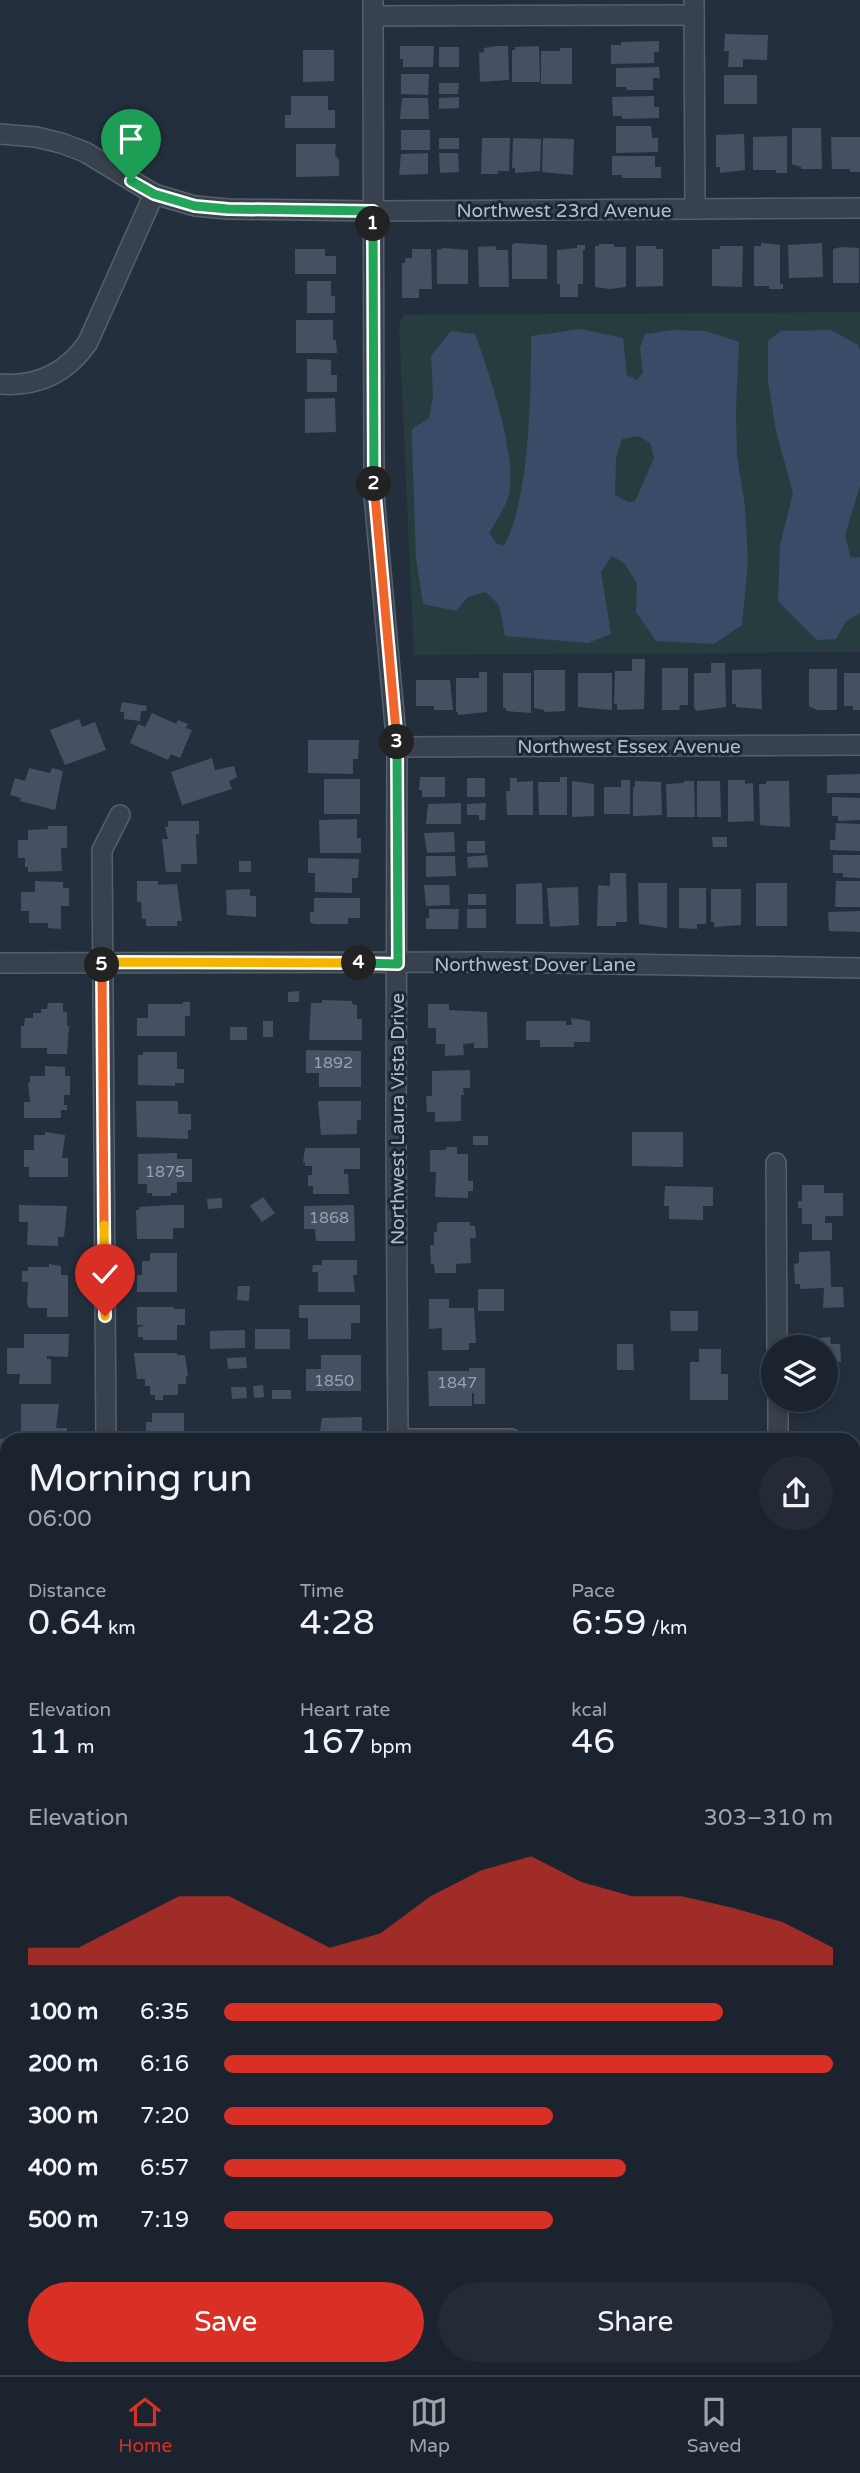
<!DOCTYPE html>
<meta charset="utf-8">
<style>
:root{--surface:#1b232e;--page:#242b36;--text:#f1f3f6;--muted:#a0a4aa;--line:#39404a;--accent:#d93025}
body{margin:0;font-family:"Varela Round",sans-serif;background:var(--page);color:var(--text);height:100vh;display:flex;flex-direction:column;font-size:26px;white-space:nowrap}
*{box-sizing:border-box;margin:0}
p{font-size:23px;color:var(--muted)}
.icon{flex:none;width:38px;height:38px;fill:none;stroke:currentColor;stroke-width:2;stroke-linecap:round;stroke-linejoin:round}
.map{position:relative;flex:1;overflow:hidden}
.panel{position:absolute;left:0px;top:1433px;width:861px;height:943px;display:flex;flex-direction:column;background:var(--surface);border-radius:21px 21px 0 0;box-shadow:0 4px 10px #0003,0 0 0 2px var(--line)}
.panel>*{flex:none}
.fabs{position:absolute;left:761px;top:1335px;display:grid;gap:14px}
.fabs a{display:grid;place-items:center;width:77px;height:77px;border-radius:50%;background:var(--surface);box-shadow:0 4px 10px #0003,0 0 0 2px var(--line);font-size:35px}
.pin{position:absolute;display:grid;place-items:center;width:60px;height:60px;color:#fff;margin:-72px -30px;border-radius:50% 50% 50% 0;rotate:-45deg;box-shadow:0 0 7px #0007}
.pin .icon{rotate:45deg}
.km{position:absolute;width:35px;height:35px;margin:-18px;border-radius:50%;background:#222;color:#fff;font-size:19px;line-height:35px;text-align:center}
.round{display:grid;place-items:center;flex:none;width:74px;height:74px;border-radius:37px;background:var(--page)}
.head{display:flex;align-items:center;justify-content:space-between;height:119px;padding:0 28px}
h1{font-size:38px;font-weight:600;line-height:52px}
.figures{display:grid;grid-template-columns:repeat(3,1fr);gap:10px;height:119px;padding:7px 28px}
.figures div{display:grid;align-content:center}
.figures b{font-size:35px;font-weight:600}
.figures small{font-size:19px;font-weight:400}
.figures p{font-size:19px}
.chart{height:196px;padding:14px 28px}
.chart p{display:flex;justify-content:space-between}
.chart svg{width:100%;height:126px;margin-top:7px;fill:var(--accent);opacity:.7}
.button{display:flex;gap:14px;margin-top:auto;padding:14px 28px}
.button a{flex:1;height:80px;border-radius:42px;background:var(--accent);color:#fff;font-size:28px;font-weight:600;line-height:80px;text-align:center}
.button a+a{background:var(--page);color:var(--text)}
ul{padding:0 28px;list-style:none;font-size:23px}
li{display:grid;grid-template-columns:112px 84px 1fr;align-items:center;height:52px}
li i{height:18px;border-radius:9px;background:var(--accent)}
.tabs{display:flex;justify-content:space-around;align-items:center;height:98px;border-top:2px solid var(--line);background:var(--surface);font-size:19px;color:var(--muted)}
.tabs a{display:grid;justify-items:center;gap:4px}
.tabs .active{color:var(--accent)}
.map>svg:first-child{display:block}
.green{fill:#263c3f}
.water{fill:#394c67;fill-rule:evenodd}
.building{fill:#455162}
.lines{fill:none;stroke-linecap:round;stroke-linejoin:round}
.minor-casing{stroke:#565f6c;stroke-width:22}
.secondary-casing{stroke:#565f6c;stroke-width:31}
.minor{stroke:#38414e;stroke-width:19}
.secondary{stroke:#465061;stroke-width:28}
.split-1-casing{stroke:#fff;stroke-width:14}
.split-2-casing{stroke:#fff;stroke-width:14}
.split-3-casing{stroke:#fff;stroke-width:14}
.split-4-casing{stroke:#fff;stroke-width:14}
.split-5-casing{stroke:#fff;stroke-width:14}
.split-6-casing{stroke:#fff;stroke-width:14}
.split-7-casing{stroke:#fff;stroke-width:14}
.split-1{stroke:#22a559;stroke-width:9}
.split-2{stroke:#22a559;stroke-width:9}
.split-3{stroke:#f0652b;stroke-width:9}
.split-4{stroke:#22a559;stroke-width:9}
.split-5{stroke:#f5b400;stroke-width:9}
.split-6{stroke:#f0652b;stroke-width:9}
.split-7{stroke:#f5b400;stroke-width:9}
.labels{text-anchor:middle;stroke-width:6;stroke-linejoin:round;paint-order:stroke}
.number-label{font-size:16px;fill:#98a1af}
.street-label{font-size:19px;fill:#b4bcc9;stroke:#1d2633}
</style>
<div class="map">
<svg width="860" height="2375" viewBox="0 0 860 2375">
<rect width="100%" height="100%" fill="#242f3e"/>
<path class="green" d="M860,312V652L414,655L399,325L404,315Z"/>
<g class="water">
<path d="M581,329L623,338L627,375L637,380L643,372L640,348L645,334L673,330L706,331L739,342L736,410L737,456L745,506L748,562L742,625L714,644L656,641L636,612L637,584L625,564L612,556L601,572L611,634L588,643L505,636L499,605L486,592L468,597L456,611L423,604L416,558L412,443V429L429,418L433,396L431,356L451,331L475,334C489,373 517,453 509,494C506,507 496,522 489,533L496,543L504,546C530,498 531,393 531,336ZM638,436L650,443L654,458L635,501L629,502L615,495L616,457L622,439Z"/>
<path d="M831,330L858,345L860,351V486L845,536L851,558L860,557V613L846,621L836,639L817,640L778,601L780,545L793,493L776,431L768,381V341L781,331Z"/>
</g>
<g class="building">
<path d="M725,34L768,35L767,60L743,59V67H728L729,51H724Z"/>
<path d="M659,41V52H654V63L611,64V45H621V42Z"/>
<path d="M400,46H434L433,67H403V59H400Z"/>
<path d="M497,46H508L509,80L480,82L479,53L484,52V48Z"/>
<path d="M539,46L540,82H512V50H515V47Z"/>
<rect x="439" y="47" width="20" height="20"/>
<path d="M560,48H572V84H541V51H560Z"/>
<path d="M303,50H334V81L303,82Z"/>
<path d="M659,67L660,78H653V90H627L626,87H616V68Z"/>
<path d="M401,74H429L428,95L401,94Z"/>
<rect x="724" y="75" width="33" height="29"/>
<path d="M439,83H459L458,94H439Z"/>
<path d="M291,96H328V110H335V128H285V115H291Z"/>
<path d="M654,96V107H659V118L622,119V116H613L612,97Z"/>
<path d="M459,97V108L439,109V98Z"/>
<path d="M402,98H428L429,119H400Z"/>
<path d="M616,126H651L652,138H658V152L616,153Z"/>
<path d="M792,128H821L822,169H801V167L792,164Z"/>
<rect x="401" y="130" width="29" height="20"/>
<path d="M744,134L745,170L720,173V167H716V135Z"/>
<path d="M787,136V173H776V170H753V137Z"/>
<path d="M831,137H860V172H850V169H832Z"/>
<rect x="439" y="138" width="20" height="11"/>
<path d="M482,138H510L509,171H498V174H481Z"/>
<path d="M513,138L541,139L540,171L515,173V168H512Z"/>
<path d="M543,138L574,139L573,175L542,172Z"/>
<path d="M296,144H336L335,155L339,160V176L296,177Z"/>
<path d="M428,153V174L399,175L401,154Z"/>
<path d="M439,153H458L459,172L440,173Z"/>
<path d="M612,156H655V167H661V178H622V175H612Z"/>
<path d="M515,243L547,245V279H512V245Z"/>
<path d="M761,243L780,245V284H783V289H769V286H754V246H761Z"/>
<path d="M822,243L823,277L789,278L788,245Z"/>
<path d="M599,244H614V247H626V287L610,289L595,287V246H599Z"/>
<path d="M577,245H585V250H583V284H578V297H560V284H557V250L577,248Z"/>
<path d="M496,246V250H508L509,287H479L478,247Z"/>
<path d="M636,246H656V249H663V286L636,287Z"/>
<path d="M720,246H743L742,287L712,286V249H720Z"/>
<path d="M841,247L859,248V283H833V249Z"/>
<path d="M444,248L468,250V284H437V250Z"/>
<path d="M295,249H325V256H336V274H295Z"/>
<path d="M412,249H431L432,289H419V298H402V263H405V258H412Z"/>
<path d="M307,281H331V296H335V313H307Z"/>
<path d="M296,320H333V340H336L337,353H296Z"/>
<path d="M307,359L331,360V375H337V392H307Z"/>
<path d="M335,398L336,432L305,433V399Z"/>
<path d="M632,659H645L644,709L617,710V704H614L615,671H632Z"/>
<path d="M711,663H725L726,707L696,711L694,707V673H711Z"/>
<path d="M662,668H688V705H680L679,710H662Z"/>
<path d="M761,669L762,709L736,707V704H732V670Z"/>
<path d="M809,669H837V710H817L809,706Z"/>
<path d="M534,670H565V711L544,712V710L534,708Z"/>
<path d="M479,672H487V712L458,715V712H456V678H479Z"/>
<path d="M503,673H531V713L506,711V708H503Z"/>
<path d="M578,673H612V710L578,707Z"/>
<path d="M844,673H860V710H853V706H844Z"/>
<path d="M416,680H450L453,710H434V706H416Z"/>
<path d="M122,702L147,706L146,711H141L140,721L124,719V712H120Z"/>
<path d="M152,713L176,724L178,720L188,724L186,728L192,730L180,758L171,754L168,760L130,743L138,724L145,727Z"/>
<path d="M79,719L82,727L95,722L106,750L65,765L50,730Z"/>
<path d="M308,740H359L358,759H353V774L308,773Z"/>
<path d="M212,758L215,770L234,766L237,777L229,781L232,789L182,805L171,772Z"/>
<path d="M29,768L50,773L52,768L63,771L55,810L20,801L21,798L10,795L15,778L25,781Z"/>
<path d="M860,774V793H827V775Z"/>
<path d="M420,777H445V797H422V790H419Z"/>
<path d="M560,777H567V815H539L538,782H560Z"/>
<rect x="467" y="778" width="18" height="19"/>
<path d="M510,778H517V782L533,781V815H507L506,791H510Z"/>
<rect x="324" y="779" width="36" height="35"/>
<path d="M621,780H630V814H604V787H621Z"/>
<path d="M728,780H745V784L753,783L754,821L728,822Z"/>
<path d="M572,781L594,784V816L572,817Z"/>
<path d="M635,781L661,782L662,815L633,816V787H635Z"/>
<path d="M684,781H694L695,817H667L666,784L684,783Z"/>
<path d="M697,781H720L721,817H697Z"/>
<path d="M766,781H789L790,827L760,825L759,784H766Z"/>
<path d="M832,797L860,798V820L838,821V816H832Z"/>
<path d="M461,803V824H426L428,804Z"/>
<path d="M486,803L485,820H479V815H467V804Z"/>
<path d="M357,819V838H361V853H320L319,820Z"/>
<path d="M168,821H199V834H196L197,864H181V872H166L162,839H168L165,827H168Z"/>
<path d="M836,823L860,824V851L830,850V840H835Z"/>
<path d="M48,826H67V848H61L62,871L28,872V867H25V858H18V840H28V830L48,829Z"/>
<path d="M454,832L455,852L427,853L424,833Z"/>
<path d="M712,837H727V847H713Z"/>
<rect x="467" y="841" width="18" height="12"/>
<path d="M487,855L488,867L468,868L467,857Z"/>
<path d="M833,855H860V878L843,877V873H833Z"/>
<path d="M426,856H455L456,876L426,877Z"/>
<path d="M308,858L359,859L358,878H352V893L315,892V873H308Z"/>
<rect x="239" y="861" width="12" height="11"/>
<path d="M610,873H626L627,922H616V926H597L598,885L610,886Z"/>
<path d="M35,881L63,882V888H69V906H61V929L48,928V923H29V911H21V892H35Z"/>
<path d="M137,881H158V885L177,884L182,921H177V926H146V919H142L141,902H137Z"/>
<path d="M836,881H860V907H835Z"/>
<path d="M542,883L543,924H516V884Z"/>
<path d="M638,883H667V928L639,924Z"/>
<rect x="756" y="883" width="31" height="43"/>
<path d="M424,885H449L450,905L426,906Z"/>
<path d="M578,887L579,925L550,927L547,888Z"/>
<path d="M679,888H706V924H697V929L679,928Z"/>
<path d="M250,889V896H256V917L227,915L226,890Z"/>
<path d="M711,889H741V925L714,927V922H711Z"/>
<rect x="468" y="894" width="18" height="11"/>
<path d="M314,898H360V918H348V924H314L310,922V912H314Z"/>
<path d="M429,909H459L458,929H426V918H429Z"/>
<rect x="467" y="909" width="19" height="19"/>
<path d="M860,911V932L829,931L828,912Z"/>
<path d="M299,991V1002H288V992Z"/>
<path d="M322,1000L352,1001V1004L357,1005V1019H362V1040H309L311,1003H322Z"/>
<path d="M183,1002H190V1016H185V1036H137V1018H148V1004H183Z"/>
<path d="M48,1003H63V1012H67V1026H69L67,1054H47V1048H21V1026H24L25,1018H33V1013H41V1009H47Z"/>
<path d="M428,1004H449V1010L487,1012L488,1048H474V1043L463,1044L464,1055L445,1056V1044H436V1028H428Z"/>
<path d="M571,1018L590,1021V1042H574V1047H540V1040H526V1021H566V1025H572Z"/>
<rect x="263" y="1021" width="10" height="16"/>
<rect x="230" y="1027" width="17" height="13"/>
<path d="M306,1050L361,1051V1087H319V1073H306Z"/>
<path d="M143,1052H177V1069H184V1083H175V1086L138,1085V1055H143Z"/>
<path d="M45,1066L65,1067V1076H70V1095H64V1105H67V1110H61V1118H24V1102H30L28,1083H30V1076H45Z"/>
<path d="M470,1070V1088H463L464,1095H461V1121L435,1122V1112H427L426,1096H432V1071Z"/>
<path d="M136,1101H178V1114H191V1130H188V1139L137,1137Z"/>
<path d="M318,1101H361V1120H357V1134L321,1135Z"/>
<path d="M45,1132L65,1135L62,1158H68V1177H29V1167H24V1150H34V1135H45Z"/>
<path d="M632,1132H683V1167L632,1166Z"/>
<rect x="473" y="1136" width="15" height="9"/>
<path d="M446,1147H457V1154H468V1181H473V1191H468V1198L435,1197L436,1172H430V1150H446Z"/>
<path d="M305,1148H360V1169H344V1174H348L349,1194H313V1186H308V1175H312V1166H305V1163H303Z"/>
<path d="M177,1153V1159H192V1182H177V1193H171V1196H152V1193H147V1184H138V1154Z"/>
<path d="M802,1185H824V1193H843V1216H825V1223H832V1240H812V1224H802V1208H798V1201H802Z"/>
<path d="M665,1186L713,1187V1206H703V1220L669,1219V1206H664Z"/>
<path d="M263,1197L275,1213L262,1222L250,1206Z"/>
<path d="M222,1198V1208L208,1209L207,1199Z"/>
<path d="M19,1205L67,1206L64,1237H58V1246L27,1245L28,1222H19Z"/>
<path d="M170,1205H184V1228H173V1239H137L136,1210H139V1207Z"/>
<path d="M354,1205L355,1241H316L315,1229H304V1206Z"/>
<path d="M440,1222H470V1226H475L476,1238H470L471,1263L456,1264V1273H435L434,1264H431L430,1245H434V1232H437V1224Z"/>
<path d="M830,1251L831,1287H843L844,1307L823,1308L824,1288L800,1289V1284H795L794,1264L799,1263V1252Z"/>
<path d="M150,1253H177V1292H137V1275H142V1261H150Z"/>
<path d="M322,1260H357V1275H353L355,1292H318V1272H312L313,1265H322Z"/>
<path d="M49,1264L61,1266V1275H68V1317H47V1308H29L27,1304L28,1282H22V1271H28V1267H49Z"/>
<path d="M238,1286H250L249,1301L237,1300Z"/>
<rect x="478" y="1289" width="26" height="22"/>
<path d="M429,1299H449V1308H474L476,1343H469V1350H442V1328L429,1329Z"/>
<path d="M299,1305H360V1323H351V1339H308V1318H299Z"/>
<path d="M137,1307H174V1309H185V1325H177V1340H143V1337H138V1327L146,1325H137Z"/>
<path d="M670,1311H698V1331H671Z"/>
<rect x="255" y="1329" width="35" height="20"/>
<path d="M245,1330V1348L210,1349V1331Z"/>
<path d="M24,1334H69L68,1357L47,1356V1359H51V1384H19L20,1374H7V1348H24Z"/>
<path d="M830,1337L831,1344H840L841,1362L826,1360V1348H813V1343H818V1338Z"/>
<path d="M617,1344H633L634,1370H617Z"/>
<path d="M699,1349H721V1374H728V1400H690V1362H699Z"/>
<path d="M134,1353H177V1355H185L188,1376H186V1384H178V1395H163V1400H155V1395H150V1386H145V1379H137Z"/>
<path d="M321,1355H361V1391H306V1369H321Z"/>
<path d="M246,1357L247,1368L228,1369L227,1358Z"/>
<path d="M469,1368H485V1404H474V1393H472V1406H429L428,1371H469Z"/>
<path d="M263,1385L264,1397L254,1398L253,1386Z"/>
<path d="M231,1387H246L247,1398L232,1399Z"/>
<rect x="272" y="1390" width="19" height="9"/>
<path d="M21,1404H59L56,1428H67V1440H21Z"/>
<path d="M152,1413H184V1440H143V1435H146V1422H152Z"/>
<path d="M362,1417V1436H358V1440L319,1439L322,1418Z"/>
<path d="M7,1438V1459H0V1439Z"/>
<path d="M7,1873V1904L0,1898V1888L3,1885L0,1880Z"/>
<rect x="854" y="2043" width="6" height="26"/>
<rect x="854" y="2151" width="6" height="53"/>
<rect x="854" y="2265" width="6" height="23"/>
<rect x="854" y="2297" width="6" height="54"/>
</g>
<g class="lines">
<defs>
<g id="minor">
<path d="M373,0L374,495L397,747L396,1144L398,1440"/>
<path d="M694,0L695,209"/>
<path d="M373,16L694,15"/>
<path d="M0,134L36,137L61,143L85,152L154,194L195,206L228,209L373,211L860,208"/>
<path d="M0,384C37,387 67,373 88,342L154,194"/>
<path d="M397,747L860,745"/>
<path d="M0,963L500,962L860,968"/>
<path d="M776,1163L777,1348"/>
<path d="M778,1400V1440"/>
<path d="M398,1439H511"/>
<path d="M106,1440L102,850L120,815"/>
<path d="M303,2370V2375"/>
</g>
<g id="secondary">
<path d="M0,1966H7"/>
<path d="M854,1968H860"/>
</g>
</defs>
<use href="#minor" class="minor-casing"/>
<use href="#secondary" class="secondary-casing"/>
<use href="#minor" class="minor"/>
<use href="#secondary" class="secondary"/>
</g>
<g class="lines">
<defs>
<path id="split-1" d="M131,181L154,194L195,206L228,209L373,211V224"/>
<path id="split-2" d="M373,224L374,484"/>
<path id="split-3" d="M374,484L397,742"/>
<path id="split-4" d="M359,963L398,964L397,742"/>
<path id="split-5" d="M102,965V962L359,963"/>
<path id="split-6" d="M102,965L104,1225"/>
<path id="split-7" d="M104,1225L105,1316"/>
</defs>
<use href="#split-1" class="split-1-casing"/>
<use href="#split-2" class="split-2-casing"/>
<use href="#split-3" class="split-3-casing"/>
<use href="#split-4" class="split-4-casing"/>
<use href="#split-5" class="split-5-casing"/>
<use href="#split-6" class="split-6-casing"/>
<use href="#split-7" class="split-7-casing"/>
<use href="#split-1" class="split-1"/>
<use href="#split-2" class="split-2"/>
<use href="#split-3" class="split-3"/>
<use href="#split-4" class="split-4"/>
<use href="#split-5" class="split-5"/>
<use href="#split-6" class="split-6"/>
<use href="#split-7" class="split-7"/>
</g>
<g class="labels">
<g class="number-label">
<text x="333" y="1068">1892</text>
<text x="165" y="1177">1875</text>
<text x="329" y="1223">1868</text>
<text x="334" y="1386">1850</text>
<text x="457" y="1388">1847</text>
</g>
<g class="street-label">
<text x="564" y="217">Northwest 23rd Avenue</text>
<text x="629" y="753">Northwest Essex Avenue</text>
<text x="535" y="971">Northwest Dover Lane</text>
<text transform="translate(397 1119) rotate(-90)" y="7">Northwest Laura Vista Drive</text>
</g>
</g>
</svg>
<div class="fabs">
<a><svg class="icon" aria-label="layers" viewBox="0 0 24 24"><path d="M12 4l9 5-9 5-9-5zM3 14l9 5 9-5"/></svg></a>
</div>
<div class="pin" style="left:131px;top:181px;background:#1e9e55"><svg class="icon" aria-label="arrive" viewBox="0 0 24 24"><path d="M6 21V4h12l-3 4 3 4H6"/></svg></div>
<div class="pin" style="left:105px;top:1316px;background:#d93025"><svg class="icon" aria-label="check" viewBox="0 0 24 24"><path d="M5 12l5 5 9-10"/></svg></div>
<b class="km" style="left:373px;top:224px">1</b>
<b class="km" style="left:374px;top:484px">2</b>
<b class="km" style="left:397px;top:742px">3</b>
<b class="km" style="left:359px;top:963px">4</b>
<b class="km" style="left:102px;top:965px">5</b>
<section class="panel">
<div class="head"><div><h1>Morning run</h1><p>06:00</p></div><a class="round"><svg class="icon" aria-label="share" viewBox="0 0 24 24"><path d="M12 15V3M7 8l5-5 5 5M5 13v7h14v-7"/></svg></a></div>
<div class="figures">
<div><p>Distance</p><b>0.64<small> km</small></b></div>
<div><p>Time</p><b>4:28</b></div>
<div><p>Pace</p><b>6:59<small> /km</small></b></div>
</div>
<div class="figures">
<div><p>Elevation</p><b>11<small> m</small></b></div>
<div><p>Heart rate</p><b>167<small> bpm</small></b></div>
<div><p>kcal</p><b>46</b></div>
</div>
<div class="chart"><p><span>Elevation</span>303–310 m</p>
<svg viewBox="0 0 160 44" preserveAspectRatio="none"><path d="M0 44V38L10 38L20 29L30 20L40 20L50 29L60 38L70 33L80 20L90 11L100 6L110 15L120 20L130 20L140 24L150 29L160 38V44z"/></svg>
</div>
<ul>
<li><b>100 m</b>6:35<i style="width:82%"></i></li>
<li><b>200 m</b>6:16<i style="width:100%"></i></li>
<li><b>300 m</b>7:20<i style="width:54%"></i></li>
<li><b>400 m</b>6:57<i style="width:66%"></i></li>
<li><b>500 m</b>7:19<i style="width:54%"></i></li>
</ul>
<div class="button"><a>Save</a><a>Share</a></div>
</section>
</div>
<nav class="tabs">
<a class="active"><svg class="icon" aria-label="home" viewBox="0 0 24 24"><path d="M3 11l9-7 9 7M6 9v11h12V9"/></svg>Home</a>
<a><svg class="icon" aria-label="map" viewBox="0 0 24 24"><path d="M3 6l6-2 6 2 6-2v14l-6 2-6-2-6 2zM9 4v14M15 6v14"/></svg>Map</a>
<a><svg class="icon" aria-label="saved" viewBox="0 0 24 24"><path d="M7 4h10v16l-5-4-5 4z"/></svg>Saved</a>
</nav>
